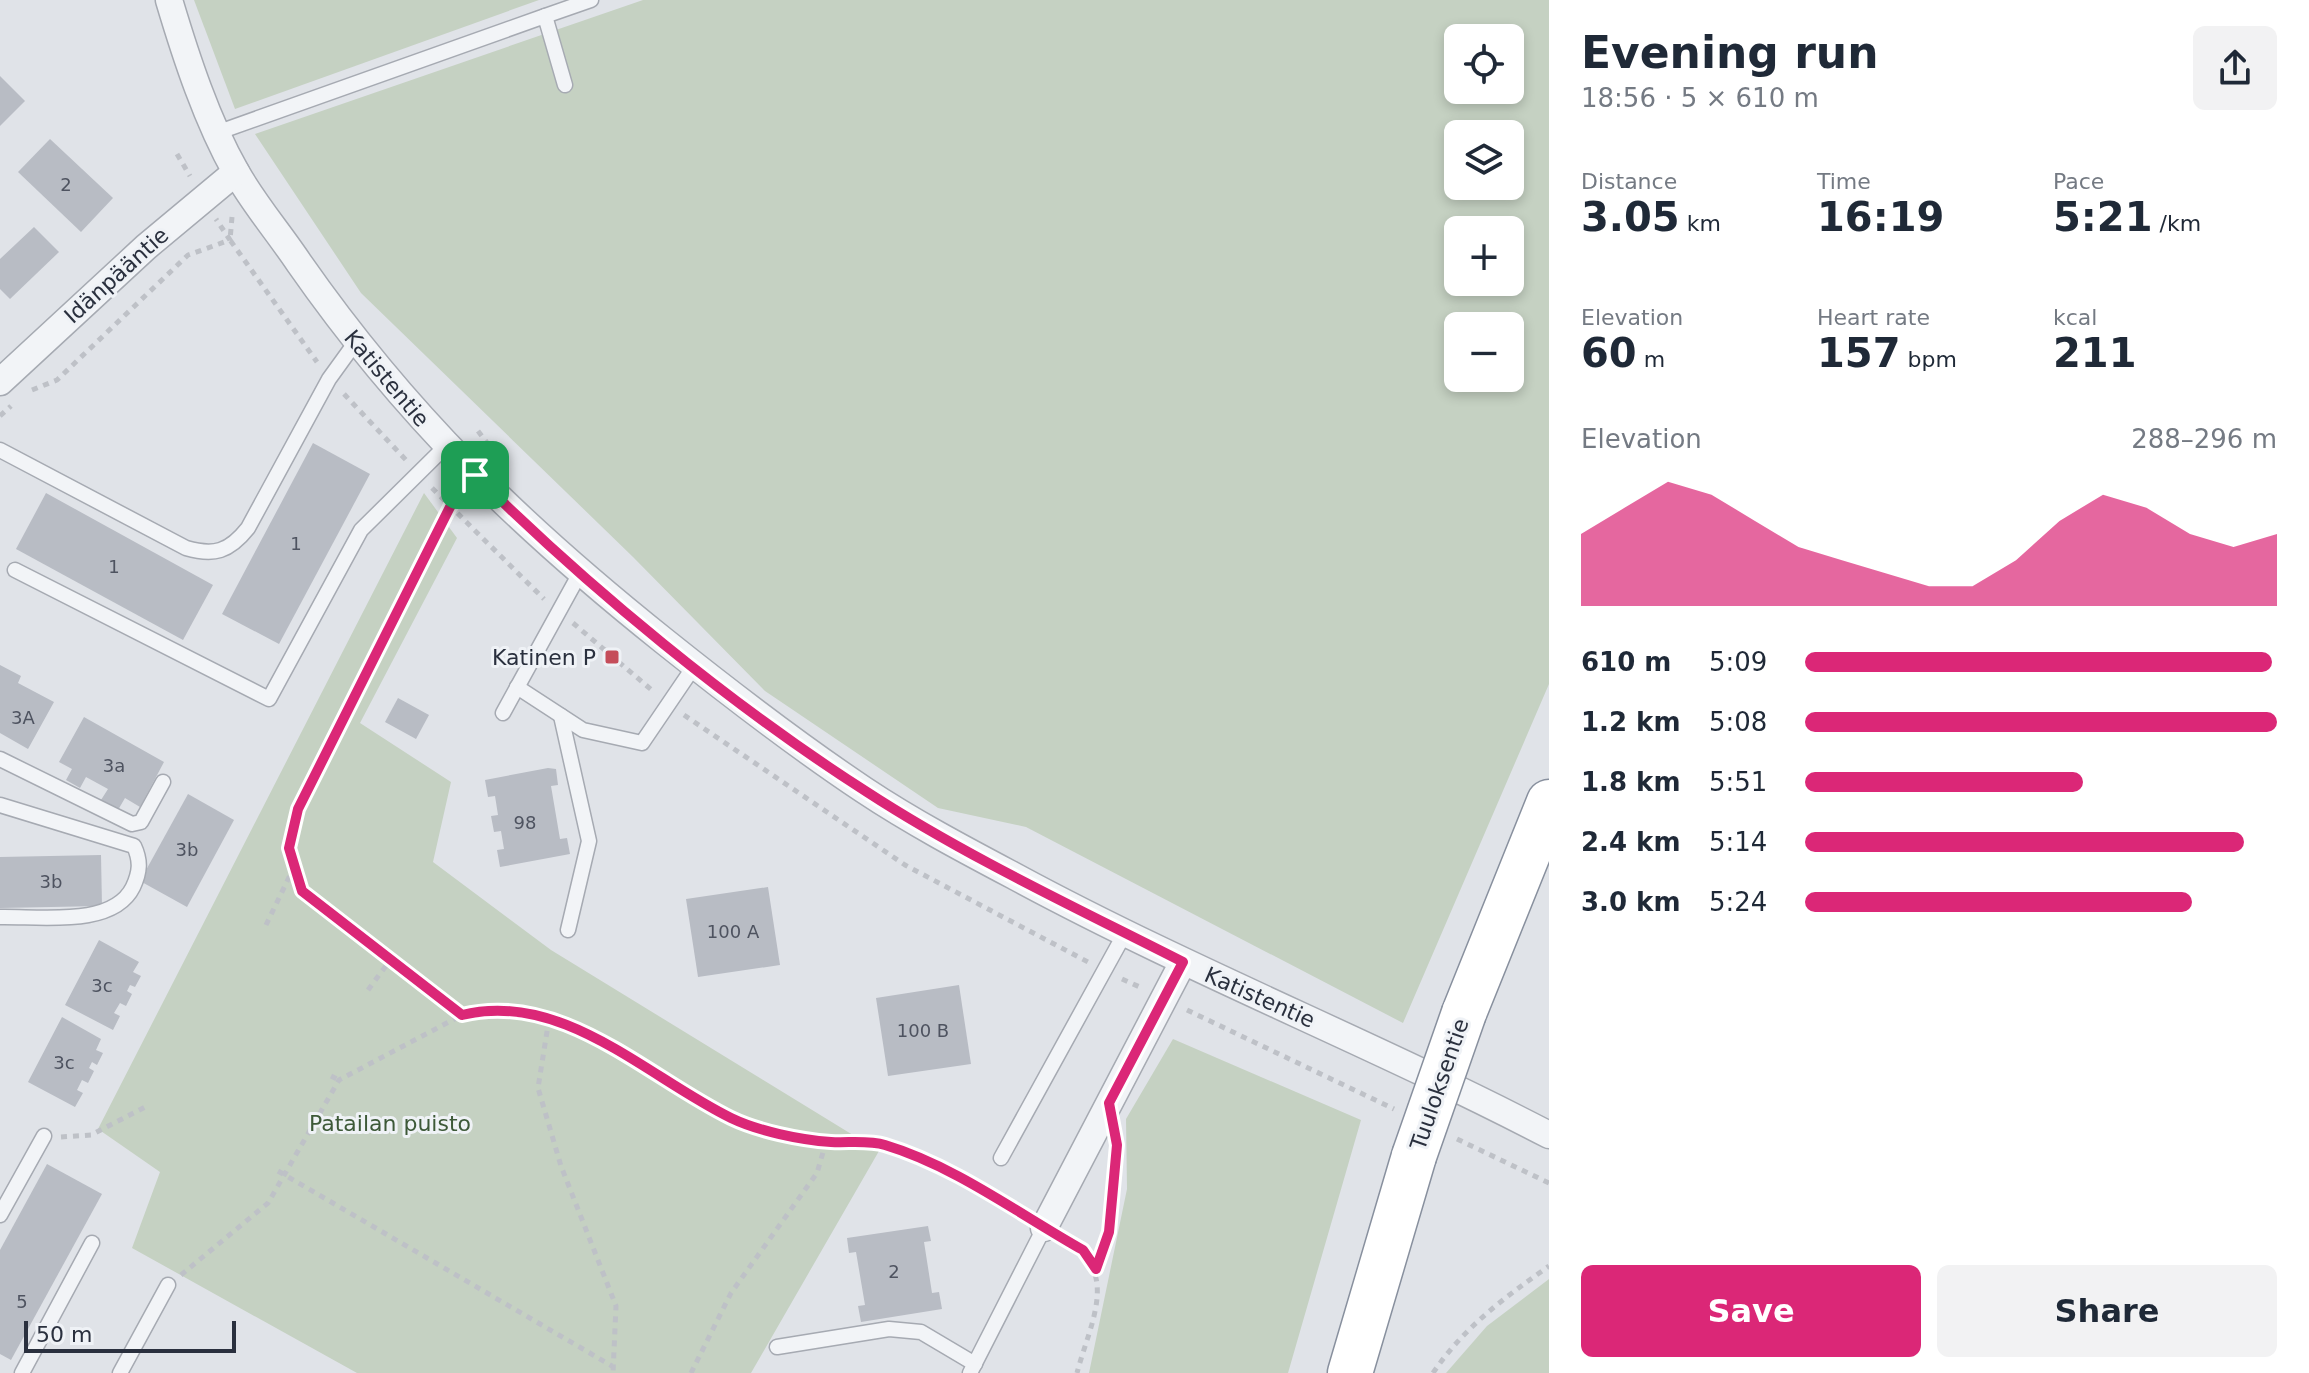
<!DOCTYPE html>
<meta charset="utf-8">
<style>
:root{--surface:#fff;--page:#f2f2f3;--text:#1f2937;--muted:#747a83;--accent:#db2777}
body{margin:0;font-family:"DejaVu Sans",sans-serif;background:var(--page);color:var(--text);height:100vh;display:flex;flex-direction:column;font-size:30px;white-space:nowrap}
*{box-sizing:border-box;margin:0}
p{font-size:26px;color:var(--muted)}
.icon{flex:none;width:44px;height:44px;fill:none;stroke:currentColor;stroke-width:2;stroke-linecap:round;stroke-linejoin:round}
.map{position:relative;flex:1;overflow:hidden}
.details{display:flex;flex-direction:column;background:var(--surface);width:760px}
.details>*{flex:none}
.controls{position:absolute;left:1444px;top:24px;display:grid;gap:16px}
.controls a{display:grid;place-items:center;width:80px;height:80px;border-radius:12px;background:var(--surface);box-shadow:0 4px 12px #0003;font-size:40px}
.scale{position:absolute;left:24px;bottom:20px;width:212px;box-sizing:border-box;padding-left:8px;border:4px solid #2a303e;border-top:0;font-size:22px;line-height:28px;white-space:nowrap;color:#2a303e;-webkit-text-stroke:6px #eff2f6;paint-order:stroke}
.pin{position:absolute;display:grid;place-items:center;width:68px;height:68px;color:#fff;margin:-34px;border-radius:16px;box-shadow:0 4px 12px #0006}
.round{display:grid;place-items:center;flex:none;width:84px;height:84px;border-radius:12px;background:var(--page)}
.overview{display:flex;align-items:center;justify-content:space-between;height:136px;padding:0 32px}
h1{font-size:44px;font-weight:800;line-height:60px}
.stats{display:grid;grid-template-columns:repeat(3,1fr);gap:12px;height:136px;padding:8px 32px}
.stats div{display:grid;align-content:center}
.stats b{font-size:40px;font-weight:800}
.stats small{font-size:22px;font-weight:400}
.stats p{font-size:22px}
.chart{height:224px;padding:16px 32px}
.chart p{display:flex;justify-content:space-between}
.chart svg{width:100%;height:144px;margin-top:8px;fill:var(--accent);opacity:.7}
.primary-button{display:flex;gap:16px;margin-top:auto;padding:16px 32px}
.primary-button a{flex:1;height:92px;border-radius:12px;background:var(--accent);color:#fff;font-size:32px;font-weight:800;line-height:92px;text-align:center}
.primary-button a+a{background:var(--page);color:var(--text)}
ul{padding:0 32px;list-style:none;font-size:26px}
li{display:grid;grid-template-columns:128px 96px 1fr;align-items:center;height:60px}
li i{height:20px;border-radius:10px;background:var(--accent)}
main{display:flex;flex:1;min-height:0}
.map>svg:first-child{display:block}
.green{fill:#c5d1c2;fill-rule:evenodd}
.building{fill:#b8bcc4}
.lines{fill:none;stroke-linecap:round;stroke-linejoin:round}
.service-casing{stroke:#a6aab2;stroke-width:17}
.minor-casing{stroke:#a6aab2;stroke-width:29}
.trunk-casing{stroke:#88909e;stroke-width:47}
.path{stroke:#bec1c7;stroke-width:5;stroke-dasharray:6 6;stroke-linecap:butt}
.service{stroke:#f2f4f7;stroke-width:14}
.minor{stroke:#f2f4f7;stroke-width:26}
.trunk{stroke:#fff;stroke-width:44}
.trunk-bridge-casing{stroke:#88909e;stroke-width:47;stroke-linecap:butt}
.trunk-bridge{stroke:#fff;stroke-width:44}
.route-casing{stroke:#fff;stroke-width:16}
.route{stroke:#db2777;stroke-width:10}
.poi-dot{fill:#c54d5a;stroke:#eff2f6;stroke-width:3}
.labels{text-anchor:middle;stroke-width:6;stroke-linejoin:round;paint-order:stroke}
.number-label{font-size:18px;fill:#4e5360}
.street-label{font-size:22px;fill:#2a303e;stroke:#eff2f6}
.poi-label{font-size:22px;fill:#2a303e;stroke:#eff2f6;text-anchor:end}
.park-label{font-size:22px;fill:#3d5938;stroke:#eff2f6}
</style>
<main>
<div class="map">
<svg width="1549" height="1373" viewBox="0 0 1549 1373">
<rect width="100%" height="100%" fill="#e0e3e8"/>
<g class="green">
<path d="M194,0H539L235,109Z"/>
<path d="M643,0H1549V684L1403,1023L1026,827L938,808L765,691L633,557L361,293L255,134ZM1458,38H1510V90H1458ZM1458,134H1510V186H1458ZM1458,230H1510V282H1458ZM1458,326H1510V378H1458Z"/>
<path d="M424,493L457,538L360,723L451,782L433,862L551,950L879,1151L751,1373H357L132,1248L160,1172L98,1129Z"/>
<path d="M1173,1039L1361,1120L1288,1373H1089L1127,1189L1126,1119Z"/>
<path d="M1549,1279V1373H1446L1487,1326Z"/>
</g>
<g class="building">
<path d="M0,76L25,101L0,126Z"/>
<path d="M50,139L113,198L81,232L18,172Z"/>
<path d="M34,227L59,252L10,299L0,289V259Z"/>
<path d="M313,443L370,474L279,644L222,614Z"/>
<path d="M46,493L213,585L183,640L16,549Z"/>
<path d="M0,665L21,676L18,683L54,702L28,749L0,733Z"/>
<path d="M398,698L429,715L416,739L385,722Z"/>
<path d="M84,717L164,762L140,807L125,798L118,810L101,800L108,789L86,777L80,788L66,780L72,769L59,762Z"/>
<path d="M548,768L556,769L558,785L551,786L560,839L567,838L570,854L500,867L497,850L504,849L501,831L494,832L491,816L498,815L495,796L488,797L485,780Z"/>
<path d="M188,794L234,820L187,907L140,881Z"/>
<path d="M101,855L102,906L0,908V857Z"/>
<path d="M768,887L780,965L698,977L686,899Z"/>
<path d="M99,940L139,962L133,972L141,976L135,987L130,985L127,991L132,994L126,1006L120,1003L114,1013L120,1016L113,1030L65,1005Z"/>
<path d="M959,985L971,1064L888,1076L876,998Z"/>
<path d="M62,1017L101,1039L96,1050L103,1053L97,1065L92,1062L89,1068L94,1071L88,1083L82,1080L77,1090L83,1093L75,1107L28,1082Z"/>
<path d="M47,1164L102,1194L11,1360L0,1354V1250Z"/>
<path d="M928,1226L931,1241L924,1242L932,1293L939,1292L942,1309L861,1322L858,1306L865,1305L856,1252L849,1253L847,1238Z"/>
</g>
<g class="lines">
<defs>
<g id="service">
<path d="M545,16L591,0"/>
<path d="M219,132L545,16L565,85"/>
<path d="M0,450L186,548C214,556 229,552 248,528L329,379L355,343"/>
<path d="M15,570L269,699L361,530L446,446"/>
<path d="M517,687L583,730L642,743L695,665"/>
<path d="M503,713L580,573"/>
<path d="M561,716L589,841L568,930"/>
<path d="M0,759L132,824L141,822L163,782"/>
<path d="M0,805L134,846C141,861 140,872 133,887C113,928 39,916 0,917"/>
<path d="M1001,1158L1125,933"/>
<path d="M0,1215L44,1136"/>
<path d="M777,1347L889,1329L921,1332L975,1364"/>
<path d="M22,1373L92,1243"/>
<path d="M120,1373L168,1285"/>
<path d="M970,1373L1044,1228"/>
</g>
<g id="minor">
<path d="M169,0C186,57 207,121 236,172C254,204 279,233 299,263C405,415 520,526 664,641C729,693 795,744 864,790C912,822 965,850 1016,877C1190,971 1374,1044 1549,1135"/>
<path d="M0,382L146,247L236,172"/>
<path d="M1044,1228L1183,962"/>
</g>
<g id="trunk">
<path d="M1464,1013L1549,802"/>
<path d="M1350,1373L1414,1156"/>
</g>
</defs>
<use href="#service" class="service-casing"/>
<use href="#minor" class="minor-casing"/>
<use href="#trunk" class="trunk-casing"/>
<g class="path">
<path d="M177,154L190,176"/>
<path d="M232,217L230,240L317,362"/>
<path d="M32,390L57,380L188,255L230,240L216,219"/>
<path d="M344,394L406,460"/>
<path d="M0,416L11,406"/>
<path d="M478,431L491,448"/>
<path d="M432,488L544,599"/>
<path d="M461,493L450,507L298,809L289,848L302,891L462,1015"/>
<path d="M573,623L654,692"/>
<path d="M684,715L905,865L1088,962"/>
<path d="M266,925L293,869"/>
<path d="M1122,979L1142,988"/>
<path d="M368,990L391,959"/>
<path d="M1187,1010L1394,1109"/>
<path d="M549,1019L538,1088L561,1166L616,1306L613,1373"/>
<path d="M331,1076L339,1080"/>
<path d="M61,1137L91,1135L145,1107"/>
<path d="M1457,1139L1549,1183"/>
<path d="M278,1171L612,1366"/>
<path d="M1065,1240C1121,1272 1090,1323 1077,1373"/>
<path d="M1096,1269L1109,1232L1117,1147"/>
<path d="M181,1275L268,1203L339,1080L462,1015L485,1009H519L579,1030L733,1119L826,1142L883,1145L960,1179L1022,1215"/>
<path d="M691,1373L731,1293L817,1173L826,1142"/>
<path d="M1433,1373C1464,1327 1504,1298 1549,1266"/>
</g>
<use href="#service" class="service"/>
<use href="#minor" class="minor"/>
<use href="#trunk" class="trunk"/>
<defs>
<path id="trunk-bridge" d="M1414,1156L1464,1013"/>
</defs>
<use href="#trunk-bridge" class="trunk-bridge-casing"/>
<use href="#trunk-bridge" class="trunk-bridge"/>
</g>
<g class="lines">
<defs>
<path id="route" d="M475,475C589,588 732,706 867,792C967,857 1077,908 1183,962L1109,1103L1117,1145L1109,1232L1096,1269L1083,1250C1019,1214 955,1166 885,1145C869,1140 848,1143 831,1142C800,1140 758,1131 731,1118C647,1077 562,990 462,1015L302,891L289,848L298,809L450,507Z"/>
</defs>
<use href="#route" class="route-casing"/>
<use href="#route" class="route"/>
</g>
<rect class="poi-dot" x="604" y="649" width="16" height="16" rx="4"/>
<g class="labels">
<g class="number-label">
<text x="66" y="191">2</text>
<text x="296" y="550">1</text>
<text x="114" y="573">1</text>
<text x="23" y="724">3A</text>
<text x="114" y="772">3a</text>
<text x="525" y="829">98</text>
<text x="187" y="856">3b</text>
<text x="51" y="888">3b</text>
<text x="733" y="938">100 A</text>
<text x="102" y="992">3c</text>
<text x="923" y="1037">100 B</text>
<text x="64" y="1069">3c</text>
<text x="894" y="1278">2</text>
<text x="22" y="1308">5</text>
</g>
<g class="street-label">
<text transform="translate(116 275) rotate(-42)" y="8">Idänpääntie</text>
<text transform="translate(387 378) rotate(50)" y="8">Katistentie</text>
<text transform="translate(1260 997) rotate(24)" y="8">Katistentie</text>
<text transform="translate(1439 1084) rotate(-71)" y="8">Tuuloksentie</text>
</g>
<g class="poi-label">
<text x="596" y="665">Katinen P</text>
</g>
<g class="park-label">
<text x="390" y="1131">Patailan puisto</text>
</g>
</g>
</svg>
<div class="controls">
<a><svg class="icon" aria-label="locate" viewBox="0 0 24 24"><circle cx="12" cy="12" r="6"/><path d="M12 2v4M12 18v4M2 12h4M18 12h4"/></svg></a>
<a><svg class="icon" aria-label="layers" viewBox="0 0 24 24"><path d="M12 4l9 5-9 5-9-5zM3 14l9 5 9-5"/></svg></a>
<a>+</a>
<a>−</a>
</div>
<div class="scale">50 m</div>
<div class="pin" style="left:475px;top:475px;background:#1e9e55"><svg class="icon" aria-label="arrive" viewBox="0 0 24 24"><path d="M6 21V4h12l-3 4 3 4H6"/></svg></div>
</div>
<section class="details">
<div class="overview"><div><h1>Evening run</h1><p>18:56 · 5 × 610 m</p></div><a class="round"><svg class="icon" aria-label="share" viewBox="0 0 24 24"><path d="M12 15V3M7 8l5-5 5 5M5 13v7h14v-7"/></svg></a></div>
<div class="stats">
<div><p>Distance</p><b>3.05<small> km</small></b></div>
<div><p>Time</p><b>16:19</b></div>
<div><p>Pace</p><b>5:21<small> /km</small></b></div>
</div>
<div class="stats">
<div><p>Elevation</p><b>60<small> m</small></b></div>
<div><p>Heart rate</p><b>157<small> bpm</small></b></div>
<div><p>kcal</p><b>211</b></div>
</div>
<div class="chart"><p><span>Elevation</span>288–296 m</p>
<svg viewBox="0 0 160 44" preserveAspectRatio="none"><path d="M0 44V22L10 14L20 6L30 10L40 18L50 26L60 30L70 34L80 38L90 38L100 30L110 18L120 10L130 14L140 22L150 26L160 22V44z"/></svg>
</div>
<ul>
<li><b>610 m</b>5:09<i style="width:99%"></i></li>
<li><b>1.2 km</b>5:08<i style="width:100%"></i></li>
<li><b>1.8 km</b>5:51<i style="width:59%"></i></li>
<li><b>2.4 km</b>5:14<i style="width:93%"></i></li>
<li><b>3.0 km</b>5:24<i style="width:82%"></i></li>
</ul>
<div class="primary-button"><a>Save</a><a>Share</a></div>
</section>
</main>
